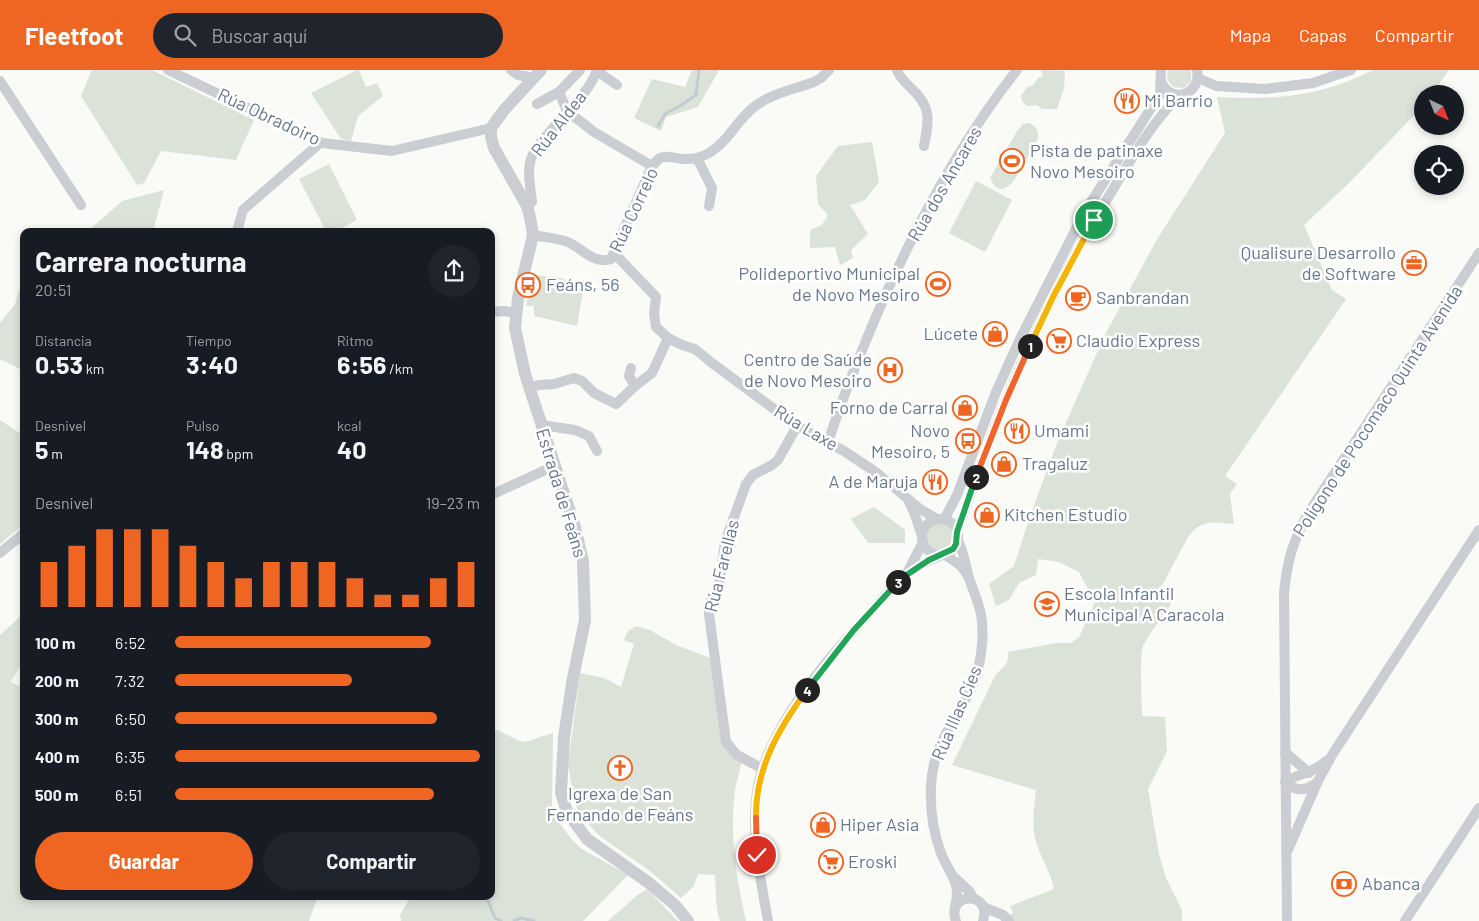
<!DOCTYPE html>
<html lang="es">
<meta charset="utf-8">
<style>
:root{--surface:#171b24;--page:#20242c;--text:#f1f3f6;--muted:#9ea1a6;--accent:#ef6622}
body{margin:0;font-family:Barlow,sans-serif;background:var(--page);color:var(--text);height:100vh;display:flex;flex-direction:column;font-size:19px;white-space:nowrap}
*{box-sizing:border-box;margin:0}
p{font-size:16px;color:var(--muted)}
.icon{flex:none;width:28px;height:28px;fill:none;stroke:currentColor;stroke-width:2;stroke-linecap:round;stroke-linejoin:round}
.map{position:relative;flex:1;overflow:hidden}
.drawer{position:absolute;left:20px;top:158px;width:475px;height:672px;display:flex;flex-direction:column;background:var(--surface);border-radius:10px;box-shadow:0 2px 8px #0003}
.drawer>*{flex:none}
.needle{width:32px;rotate:137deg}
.fabs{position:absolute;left:1414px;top:15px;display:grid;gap:10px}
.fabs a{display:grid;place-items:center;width:50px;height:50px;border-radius:50%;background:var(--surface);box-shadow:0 2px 8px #0003;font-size:25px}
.pin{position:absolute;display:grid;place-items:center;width:42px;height:42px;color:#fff;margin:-21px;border:2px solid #fff;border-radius:50%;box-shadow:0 1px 5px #0007}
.km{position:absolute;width:25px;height:25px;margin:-12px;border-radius:50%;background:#222;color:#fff;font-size:14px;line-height:25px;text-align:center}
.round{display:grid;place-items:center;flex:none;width:52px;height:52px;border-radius:26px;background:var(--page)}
.summary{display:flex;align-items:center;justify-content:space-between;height:85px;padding:0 15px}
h1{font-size:28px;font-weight:700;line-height:38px}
.stats{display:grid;grid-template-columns:repeat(3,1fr);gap:8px;height:85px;padding:5px 15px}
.stats div{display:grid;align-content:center}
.stats b{font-size:25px;font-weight:700}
.stats small{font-size:14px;font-weight:400}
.stats p{font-size:14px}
.chart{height:140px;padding:10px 15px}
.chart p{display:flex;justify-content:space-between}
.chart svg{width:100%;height:90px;margin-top:5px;stroke:var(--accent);stroke-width:6}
.action{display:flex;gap:10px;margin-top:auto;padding:10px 15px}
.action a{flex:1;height:58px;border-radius:30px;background:var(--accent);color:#fff;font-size:20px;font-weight:700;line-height:58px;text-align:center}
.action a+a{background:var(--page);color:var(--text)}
ul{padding:0 15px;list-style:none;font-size:16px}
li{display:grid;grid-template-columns:80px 60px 1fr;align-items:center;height:38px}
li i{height:12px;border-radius:6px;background:var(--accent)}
header{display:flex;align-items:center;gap:30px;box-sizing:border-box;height:70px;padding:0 25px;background:var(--accent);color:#fff}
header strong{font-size:24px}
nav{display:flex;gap:28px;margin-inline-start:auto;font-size:18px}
.search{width:350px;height:45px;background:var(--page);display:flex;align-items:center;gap:12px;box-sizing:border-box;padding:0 18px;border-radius:28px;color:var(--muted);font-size:19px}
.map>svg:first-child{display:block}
.green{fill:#dbe2d8}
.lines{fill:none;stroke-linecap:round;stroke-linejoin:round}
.stream{stroke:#c1ccd1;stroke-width:3}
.minor{stroke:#cacdd1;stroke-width:10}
.tertiary{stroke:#cacdd1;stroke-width:12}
.split-1-casing{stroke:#fff;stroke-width:10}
.split-2-casing{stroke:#fff;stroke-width:10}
.split-3-casing{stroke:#fff;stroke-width:10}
.split-4-casing{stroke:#fff;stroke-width:10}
.split-5-casing{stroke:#fff;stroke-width:10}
.split-6-casing{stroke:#fff;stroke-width:10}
.split-1{stroke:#f5b400;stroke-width:6}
.split-2{stroke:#f0652b;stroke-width:6}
.split-3{stroke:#22a559;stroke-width:6}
.split-4{stroke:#22a559;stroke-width:6}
.split-5{stroke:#f5b400;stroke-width:6}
.split-6{stroke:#f0652b;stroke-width:6}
.labels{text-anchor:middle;stroke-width:5;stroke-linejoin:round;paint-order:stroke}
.poi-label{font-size:18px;fill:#67778b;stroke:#fff;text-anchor:start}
.street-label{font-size:18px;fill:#67778b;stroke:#fff}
</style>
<header>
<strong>Fleetfoot</strong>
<div class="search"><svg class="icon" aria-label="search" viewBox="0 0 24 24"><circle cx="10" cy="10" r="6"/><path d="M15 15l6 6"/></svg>Buscar aquí</div>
<nav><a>Mapa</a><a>Capas</a><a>Compartir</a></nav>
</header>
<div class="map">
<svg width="1479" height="851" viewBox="0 0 1479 851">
<rect width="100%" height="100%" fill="#fafaf7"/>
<g class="green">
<path d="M92,0H152L254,50L236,90L161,81L144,113L137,115L81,26Z"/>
<path d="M357,0H359L366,17L377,13L383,26L358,46L351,71L341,69L311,23Z"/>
<path d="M692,0H719L698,37L666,47L661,61L634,48L652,9L685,17Z"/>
<path d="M1042,0L1065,1L1064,18L1057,39H1042L1037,35L1027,36L1022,31L1021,26L1027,17L1033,15L1039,7H1043L1041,1Z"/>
<path d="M1168,0H1191V11L1184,18L1173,17L1167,9Z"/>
<path d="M1373,0H1449L1432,24H1422L1421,38L1349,113L1304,155L1332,220L1346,229L1225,406L1237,414L1230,424L1234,454C1214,452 1201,449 1188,467L1158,523L1175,524C1168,544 1152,557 1143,576C1139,585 1142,633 1142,646L1165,647L1167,681L1148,719L1159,784L1166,808L1182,840V851H1000L1013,843L1010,836L1054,819C1051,803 1042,790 1037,775C1031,757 1034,738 1036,720L952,695L995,606C1002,597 1010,595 1008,582L1056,573H1071L1079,567L1095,532L1079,502L1059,492L1038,489L1036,505L1019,513L1009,530L996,536L989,514L1014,496L1030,446L1059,368L1106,263L1156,171L1225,63L1217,27C1275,30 1321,27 1373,0Z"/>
<path d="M1029,53C1034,55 1039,60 1038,65C1038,73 1030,83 1026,90C1019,103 1003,136 990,108L1017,61L1023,54Z"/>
<path d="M872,72L879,112L865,130L850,135L868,164L851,180L853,188L840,195L835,177L810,178V160L822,155L828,145L818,134L816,106L838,76Z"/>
<path d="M329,94L357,150L336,161H326L299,109Z"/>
<path d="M976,111L1012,130L985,182L949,163Z"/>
<path d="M164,120L153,161H88L122,131Z"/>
<path d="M24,205V301L0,289V253L15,234Z"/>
<path d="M533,205L561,208L584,216L577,256L534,246V236H526Z"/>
<path d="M0,350L24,366V454L0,474Z"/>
<path d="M874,437L905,460V473H868L851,449Z"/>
<circle cx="940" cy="467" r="13"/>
<path d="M24,543V589L11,612L19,616L24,610V826H318L309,851H0V565Z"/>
<path d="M636,556L650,560L676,575L710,588L723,673L742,691C739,703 735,716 734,729C730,768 737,812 746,851H720C715,836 716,820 715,805L698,804L694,816L681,828L650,801L601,767L588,754L577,739L572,718L568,694L580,603L604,608L621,617L634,574L624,570L628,561Z"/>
<path d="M498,660L519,671L525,672L553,663L552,735L556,748L572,770L582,779L628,805L583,851H401L400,845L411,826H491V661Z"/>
<path d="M647,819L678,851H608L635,827Z"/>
</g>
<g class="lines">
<g class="stream">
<path d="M658,56L665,44L680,36L696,25L699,0"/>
<path d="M486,826L495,848L501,851"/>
<path d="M514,851L521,848L534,851"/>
</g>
<g class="minor">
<path d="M168,0L322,73L392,81L491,58"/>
<path d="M511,0L518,5L534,8"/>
<path d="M598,0L604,6L617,15"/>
<path d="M897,0C900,8 905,12 911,18C932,37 929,50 924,76"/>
<path d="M1198,8L1216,16L1265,19L1313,13L1351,0"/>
<path d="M0,11L81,135"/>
<path d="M1161,11C1170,35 1202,25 1197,0"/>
<path d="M559,22L567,41L594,62L652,96"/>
<path d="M537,34L559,22L580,0"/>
<path d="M697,88L712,118L709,136"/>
<path d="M527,136L532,132C531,119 527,106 530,93C532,82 540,73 548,64C564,44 588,25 597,0"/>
<path d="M237,161L243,140L320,73"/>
<path d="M533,165C543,167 555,168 565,171C581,176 592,195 611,189L652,96C655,93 657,90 660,88C668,84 678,90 687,89C694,89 702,87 709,83C729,71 737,50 754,37C770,24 795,19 814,12L821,8L829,0"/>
<path d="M614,183L656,227L654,243L656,257L668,268L682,275L695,279L712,293L797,356L844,381L877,403L920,439L937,449"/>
<path d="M491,242L504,241L516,243"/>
<path d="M631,298L629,306L635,316"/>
<path d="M530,318L539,315L554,314L574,308L582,311L594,323L616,334L635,316L652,303L668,268"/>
<path d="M541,355L575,360L589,366L597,381"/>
<path d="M828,373C840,333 856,295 872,256C910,166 956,77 1017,0"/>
<path d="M491,425L554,396"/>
<path d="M909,432L914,442L922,466"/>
<circle cx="940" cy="467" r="18"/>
<path d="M944,450L957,425L996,322L1019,271L1084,143L1160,24L1161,0"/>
<path d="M957,462C973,418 988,373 1006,330C1036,258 1071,187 1112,121C1132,88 1152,52 1180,25"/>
<path d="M0,483L24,463"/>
<path d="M944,484L961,496L968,506"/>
<path d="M906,505L923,472"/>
<path d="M1285,682L1309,703"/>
<path d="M763,699L737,685L726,672L709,544V534L719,516L725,472L746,414L753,405L772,395L778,390L797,356"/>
<path d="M1317,713C1305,721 1296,722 1285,712C1299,703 1314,703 1326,691"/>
<path d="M1288,780L1317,713L1332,685L1479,460"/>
<path d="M954,807L970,822L973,828"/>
<path d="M955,836C962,812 949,804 941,783C933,762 930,739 931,716C933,673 954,654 971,619C981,597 985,567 981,544C978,531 973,520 969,508C965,494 964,481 957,468"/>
<path d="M983,837L1003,845L1009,851"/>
<path d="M768,851C760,806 749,757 759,711C773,652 828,588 869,544C880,531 892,516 906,505C916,497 929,490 942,485"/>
<path d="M956,851C945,822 993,820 983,851"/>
<path d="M1287,851L1284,523C1287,492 1292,474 1307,445L1479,183"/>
<path d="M1405,851L1479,738"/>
</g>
<path class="tertiary" d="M541,0L504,40L491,58V67L494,78L527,136L530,147L533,165L518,228L515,258L525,304L575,457L583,491L585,550L573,608L564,667L561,723L567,742L587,769L649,813L675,835L688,851"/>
</g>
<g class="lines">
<defs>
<path id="split-1" d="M1030,276L1053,227L1094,150"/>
<path id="split-2" d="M976,407L1006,330L1030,276"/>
<path id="split-3" d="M898,512L905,506L929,490L953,479L956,474L957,462L976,407"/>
<path id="split-4" d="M807,620L853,561L898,512"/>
<path id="split-5" d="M756,748C755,699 779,658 807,620"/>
<path id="split-6" d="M756,748L757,785"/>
</defs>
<use href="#split-1" class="split-1-casing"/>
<use href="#split-2" class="split-2-casing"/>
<use href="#split-3" class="split-3-casing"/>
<use href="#split-4" class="split-4-casing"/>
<use href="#split-5" class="split-5-casing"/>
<use href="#split-6" class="split-6-casing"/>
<use href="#split-1" class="split-1"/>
<use href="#split-2" class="split-2"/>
<use href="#split-3" class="split-3"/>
<use href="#split-4" class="split-4"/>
<use href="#split-5" class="split-5"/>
<use href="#split-6" class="split-6"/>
</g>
<defs>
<symbol id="restaurant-ring" viewBox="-11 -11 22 22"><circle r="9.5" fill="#fff" stroke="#ef6622" stroke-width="1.5"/><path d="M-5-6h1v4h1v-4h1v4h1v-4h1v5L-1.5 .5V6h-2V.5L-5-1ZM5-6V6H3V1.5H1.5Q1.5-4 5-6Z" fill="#ef6622"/></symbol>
<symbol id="stadium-ring" viewBox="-11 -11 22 22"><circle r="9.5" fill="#fff" stroke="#ef6622" stroke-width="1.5"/><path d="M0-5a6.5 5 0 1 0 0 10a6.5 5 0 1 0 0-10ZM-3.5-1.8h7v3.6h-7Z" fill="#ef6622"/></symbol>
<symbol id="office-ring" viewBox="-11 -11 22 22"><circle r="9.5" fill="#fff" stroke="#ef6622" stroke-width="1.5"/><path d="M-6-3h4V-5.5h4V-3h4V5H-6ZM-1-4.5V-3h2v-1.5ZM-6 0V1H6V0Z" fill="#ef6622"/></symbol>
<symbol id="bus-ring" viewBox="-11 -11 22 22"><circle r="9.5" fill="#fff" stroke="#ef6622" stroke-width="1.5"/><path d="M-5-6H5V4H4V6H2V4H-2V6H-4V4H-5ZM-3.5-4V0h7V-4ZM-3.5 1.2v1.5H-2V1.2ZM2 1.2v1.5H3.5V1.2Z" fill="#ef6622"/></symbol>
<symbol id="cafe-ring" viewBox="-11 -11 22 22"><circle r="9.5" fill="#fff" stroke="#ef6622" stroke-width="1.5"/><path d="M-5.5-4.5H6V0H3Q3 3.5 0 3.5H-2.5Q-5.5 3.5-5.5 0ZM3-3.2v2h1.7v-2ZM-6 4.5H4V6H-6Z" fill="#ef6622"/></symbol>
<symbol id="shop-ring" viewBox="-11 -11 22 22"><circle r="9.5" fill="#fff" stroke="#ef6622" stroke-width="1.5"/><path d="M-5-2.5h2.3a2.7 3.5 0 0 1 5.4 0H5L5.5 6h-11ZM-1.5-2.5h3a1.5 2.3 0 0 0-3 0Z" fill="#ef6622"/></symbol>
<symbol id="supermarket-ring" viewBox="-11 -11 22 22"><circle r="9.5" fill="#fff" stroke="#ef6622" stroke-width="1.5"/><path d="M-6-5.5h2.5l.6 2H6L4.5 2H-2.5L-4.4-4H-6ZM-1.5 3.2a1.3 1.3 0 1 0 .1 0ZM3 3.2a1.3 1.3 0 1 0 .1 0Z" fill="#ef6622"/></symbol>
<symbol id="hospital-ring" viewBox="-11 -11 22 22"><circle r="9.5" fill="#fff" stroke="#ef6622" stroke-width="1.5"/><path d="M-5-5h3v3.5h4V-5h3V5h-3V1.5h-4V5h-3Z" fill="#ef6622"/></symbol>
<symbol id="school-ring" viewBox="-11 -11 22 22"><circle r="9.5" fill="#fff" stroke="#ef6622" stroke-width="1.5"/><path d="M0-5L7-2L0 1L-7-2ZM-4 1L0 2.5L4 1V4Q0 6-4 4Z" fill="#ef6622"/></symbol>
<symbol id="church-ring" viewBox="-11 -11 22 22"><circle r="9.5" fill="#fff" stroke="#ef6622" stroke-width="1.5"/><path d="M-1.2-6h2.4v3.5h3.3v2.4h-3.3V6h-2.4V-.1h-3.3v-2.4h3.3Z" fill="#ef6622"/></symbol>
<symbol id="bank-ring" viewBox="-11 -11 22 22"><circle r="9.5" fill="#fff" stroke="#ef6622" stroke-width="1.5"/><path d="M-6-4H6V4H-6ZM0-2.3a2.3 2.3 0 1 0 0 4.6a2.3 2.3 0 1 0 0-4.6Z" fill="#ef6622"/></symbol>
</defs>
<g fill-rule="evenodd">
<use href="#restaurant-ring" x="1113" y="17" width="28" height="28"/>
<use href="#stadium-ring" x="998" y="77" width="28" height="28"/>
<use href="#office-ring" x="1400" y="179" width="28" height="28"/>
<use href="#stadium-ring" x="924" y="200" width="28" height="28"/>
<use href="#bus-ring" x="514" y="201" width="28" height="28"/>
<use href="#cafe-ring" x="1064" y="214" width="28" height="28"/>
<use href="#shop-ring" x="981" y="250" width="28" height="28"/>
<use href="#supermarket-ring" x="1045" y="257" width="28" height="28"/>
<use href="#hospital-ring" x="876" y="286" width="28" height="28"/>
<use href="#shop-ring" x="951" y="324" width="28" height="28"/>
<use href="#restaurant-ring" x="1003" y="347" width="28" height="28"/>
<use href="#bus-ring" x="954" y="357" width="28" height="28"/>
<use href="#shop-ring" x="990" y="380" width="28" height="28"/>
<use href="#restaurant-ring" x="921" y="398" width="28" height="28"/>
<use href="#shop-ring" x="973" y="431" width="28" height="28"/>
<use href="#school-ring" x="1033" y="520" width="28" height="28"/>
<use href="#church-ring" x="606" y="684" width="28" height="28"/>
<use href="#shop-ring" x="809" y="741" width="28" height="28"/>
<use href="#supermarket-ring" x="817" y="778" width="28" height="28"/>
<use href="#bank-ring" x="1330" y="800" width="28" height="28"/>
</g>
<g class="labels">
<g class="poi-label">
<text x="1144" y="37">Mi Barrio</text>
<text x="1030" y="87">Pista de patinaxe<tspan x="1030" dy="21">Novo Mesoiro</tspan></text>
<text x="1396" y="189" text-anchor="end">Qualisure Desarrollo<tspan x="1396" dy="21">de Software</tspan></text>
<text x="920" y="210" text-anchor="end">Polideportivo Municipal<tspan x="920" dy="21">de Novo Mesoiro</tspan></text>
<text x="546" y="221">Feáns, 56</text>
<text x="1096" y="234">Sanbrandan</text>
<text x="978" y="270" text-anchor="end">Lúcete</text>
<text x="1076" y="277">Claudio Express</text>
<text x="872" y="296" text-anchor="end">Centro de Saúde<tspan x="872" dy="21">de Novo Mesoiro</tspan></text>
<text x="948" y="344" text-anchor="end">Forno de Carral</text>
<text x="950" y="367" text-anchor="end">Novo<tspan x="950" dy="21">Mesoiro, 5</tspan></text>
<text x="1034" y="367">Umami</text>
<text x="1022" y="400">Tragaluz</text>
<text x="918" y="418" text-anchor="end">A de Maruja</text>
<text x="1004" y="451">Kitchen Estudio</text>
<text x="1064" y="530">Escola Infantil<tspan x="1064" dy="21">Municipal A Caracola</tspan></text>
<text x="620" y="730" text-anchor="middle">Igrexa de San<tspan x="620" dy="21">Fernando de Feáns</tspan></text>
<text x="840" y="761">Hiper Asia</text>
<text x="848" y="798">Eroski</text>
<text x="1362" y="820">Abanca</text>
</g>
<g class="street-label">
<text transform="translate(269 47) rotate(25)" y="6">Rúa Obradoiro</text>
<text transform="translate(559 54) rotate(-52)" y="6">Rúa Aldea</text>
<text transform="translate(945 114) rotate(-60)" y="6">Rúa dos Ancares</text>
<text transform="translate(634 140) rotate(-65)" y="6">Rúa Correlo</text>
<text transform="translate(1378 341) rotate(-57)" y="6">Polígono de Pocomaco Quinta Avenida</text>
<text transform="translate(806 358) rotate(31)" y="6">Rúa Laxe</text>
<text transform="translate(561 423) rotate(73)" y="6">Estrada de Feáns</text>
<text transform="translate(722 496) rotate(-76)" y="6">Rúa Farellas</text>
<text transform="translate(957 643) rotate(-67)" y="6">Rúa Illas Cíes</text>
</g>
</g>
</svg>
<div class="fabs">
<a><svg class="needle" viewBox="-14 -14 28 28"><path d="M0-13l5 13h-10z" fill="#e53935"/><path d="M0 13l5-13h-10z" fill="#9ea1a6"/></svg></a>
<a><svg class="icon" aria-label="locate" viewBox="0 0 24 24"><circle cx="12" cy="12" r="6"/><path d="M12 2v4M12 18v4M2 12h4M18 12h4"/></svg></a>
</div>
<div class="pin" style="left:1094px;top:150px;background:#1e9e55"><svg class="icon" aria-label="arrive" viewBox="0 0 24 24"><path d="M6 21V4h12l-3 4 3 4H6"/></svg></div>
<div class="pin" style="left:757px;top:785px;background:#d93025"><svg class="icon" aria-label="check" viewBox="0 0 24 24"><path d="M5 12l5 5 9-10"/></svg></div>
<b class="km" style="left:1030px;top:276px">1</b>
<b class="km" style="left:976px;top:407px">2</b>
<b class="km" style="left:898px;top:512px">3</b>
<b class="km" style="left:807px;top:620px">4</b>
<section class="drawer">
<div class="summary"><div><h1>Carrera nocturna</h1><p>20:51</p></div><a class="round"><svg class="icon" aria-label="share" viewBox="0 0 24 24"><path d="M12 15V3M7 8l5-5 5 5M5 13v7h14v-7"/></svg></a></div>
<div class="stats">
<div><p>Distancia</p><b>0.53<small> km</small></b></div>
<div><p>Tiempo</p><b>3:40</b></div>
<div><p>Ritmo</p><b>6:56<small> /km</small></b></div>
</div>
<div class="stats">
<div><p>Desnivel</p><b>5<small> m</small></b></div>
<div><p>Pulso</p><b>148<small> bpm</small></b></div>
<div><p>kcal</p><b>40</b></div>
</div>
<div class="chart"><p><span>Desnivel</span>19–23 m</p>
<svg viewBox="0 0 160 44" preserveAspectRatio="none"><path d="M5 44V22M15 44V14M25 44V6M35 44V6M45 44V6M55 44V14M65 44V22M75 44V30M85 44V22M95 44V22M105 44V22M115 44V30M125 44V38M135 44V38M145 44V30M155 44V22"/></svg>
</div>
<ul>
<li><b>100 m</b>6:52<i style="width:84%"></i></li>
<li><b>200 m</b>7:32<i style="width:58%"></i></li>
<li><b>300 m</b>6:50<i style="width:86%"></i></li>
<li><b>400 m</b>6:35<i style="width:100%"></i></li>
<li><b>500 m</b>6:51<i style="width:85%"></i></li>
</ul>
<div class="action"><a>Guardar</a><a>Compartir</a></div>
</section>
</div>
